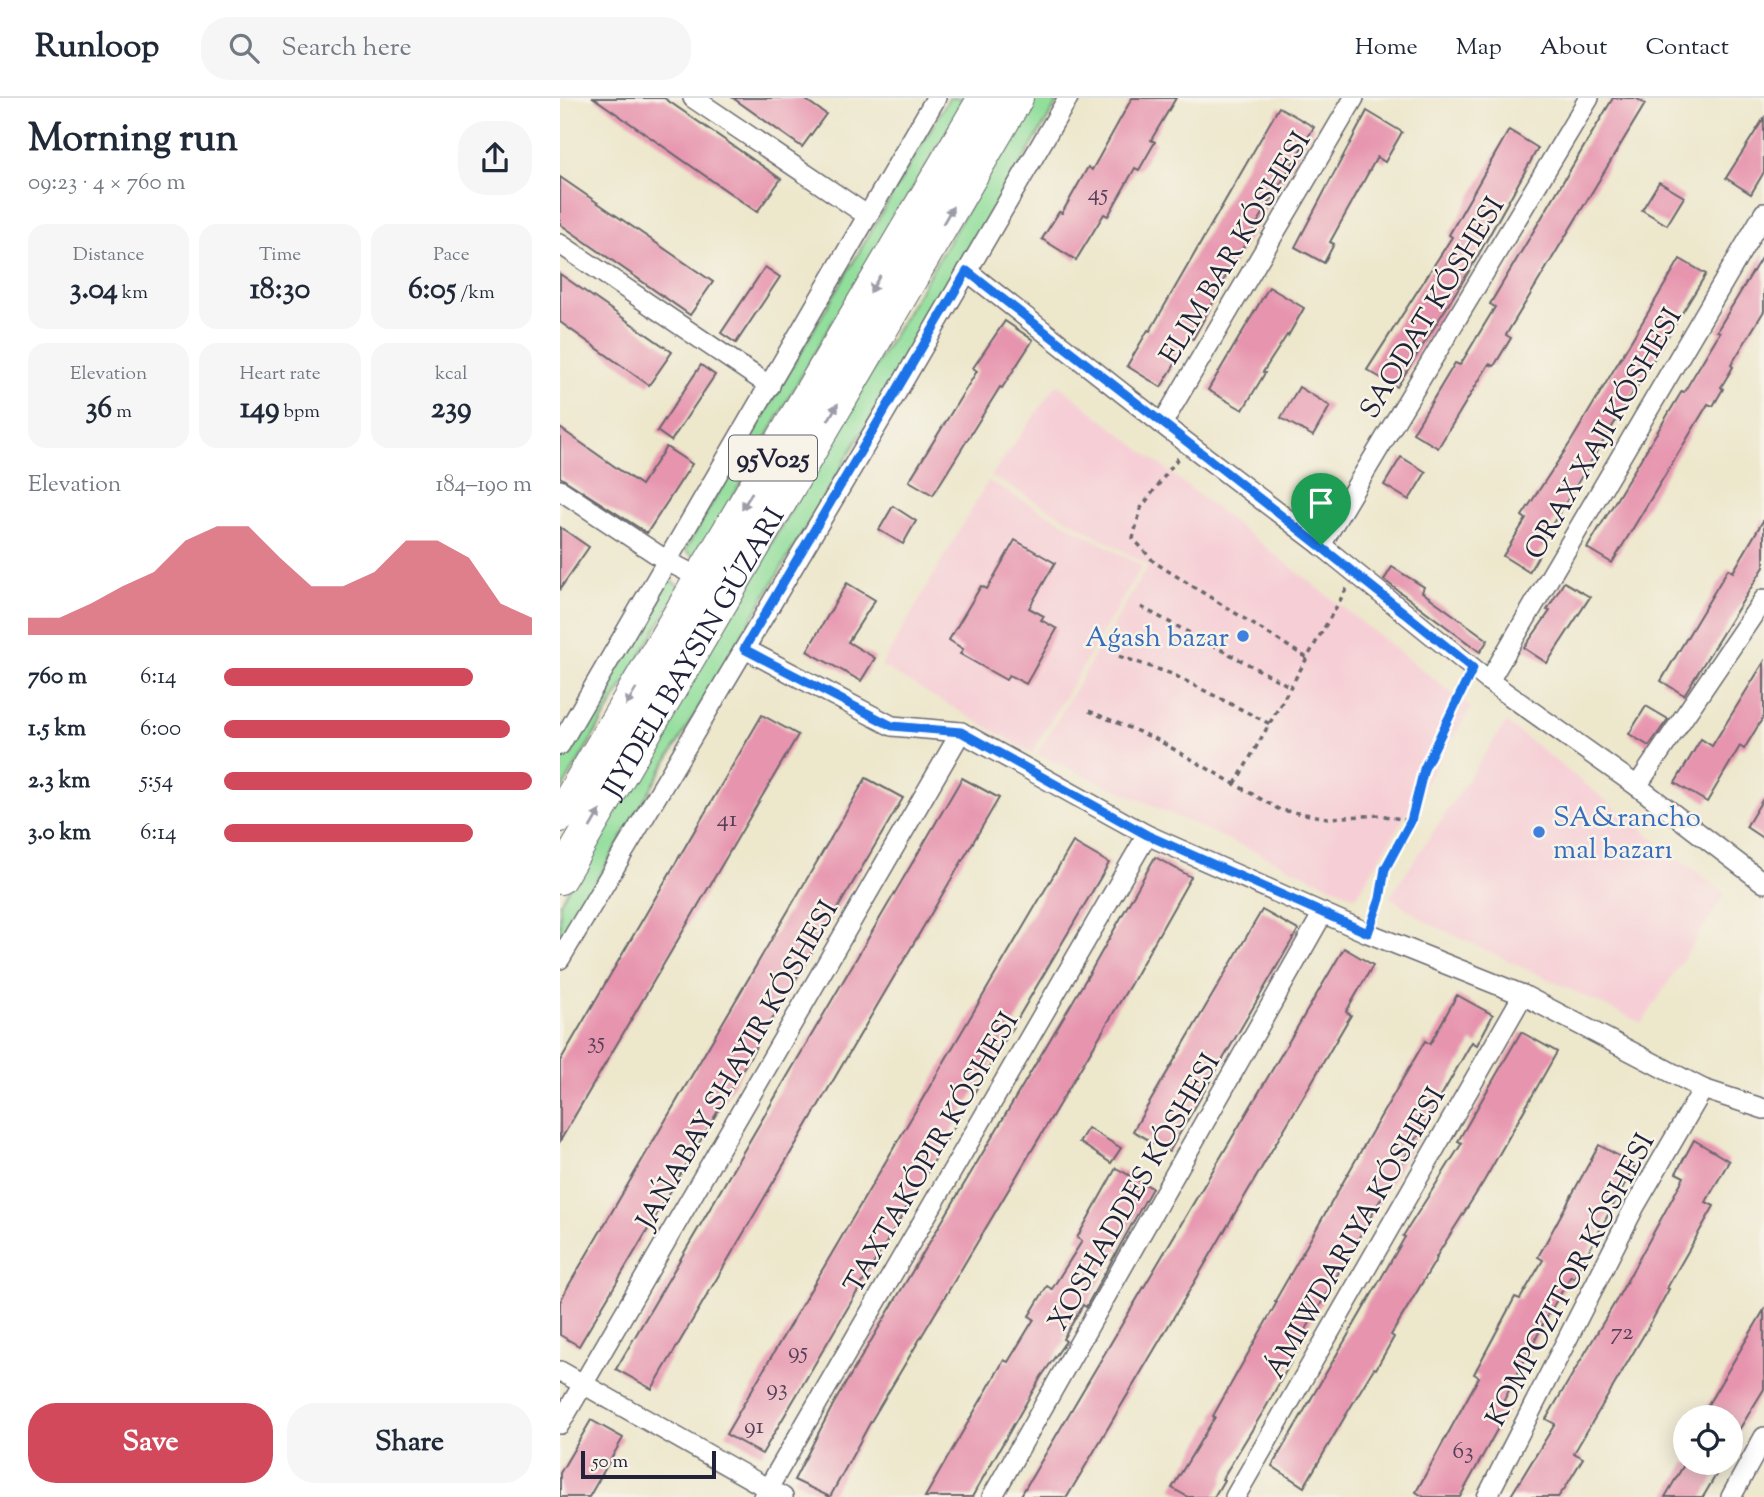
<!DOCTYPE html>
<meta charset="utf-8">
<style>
:root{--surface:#fff;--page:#f6f6f7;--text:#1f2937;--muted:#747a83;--line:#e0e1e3;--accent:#d1495b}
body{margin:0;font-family:"Sorts Mill Goudy",serif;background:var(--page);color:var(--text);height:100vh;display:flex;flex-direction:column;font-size:26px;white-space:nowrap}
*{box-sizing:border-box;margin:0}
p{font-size:23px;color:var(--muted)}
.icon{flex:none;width:38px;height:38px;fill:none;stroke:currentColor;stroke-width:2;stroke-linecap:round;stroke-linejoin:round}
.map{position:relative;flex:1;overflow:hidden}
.details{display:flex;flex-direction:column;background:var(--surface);width:560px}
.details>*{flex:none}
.tools{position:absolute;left:1113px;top:1307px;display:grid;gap:14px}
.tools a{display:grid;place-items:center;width:70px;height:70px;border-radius:50%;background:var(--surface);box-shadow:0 4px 18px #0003;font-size:35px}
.scale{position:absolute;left:21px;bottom:18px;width:135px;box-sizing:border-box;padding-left:7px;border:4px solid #22223b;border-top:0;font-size:19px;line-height:24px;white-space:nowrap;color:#22223b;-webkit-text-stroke:5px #f7f3e8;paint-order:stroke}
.pin{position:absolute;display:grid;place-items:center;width:60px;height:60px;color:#fff;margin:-72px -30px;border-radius:50% 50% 50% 0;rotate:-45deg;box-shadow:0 0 7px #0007}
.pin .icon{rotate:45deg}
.round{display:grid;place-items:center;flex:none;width:74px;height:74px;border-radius:28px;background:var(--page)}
.summary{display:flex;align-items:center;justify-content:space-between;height:119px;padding:0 28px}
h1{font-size:38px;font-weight:800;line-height:52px}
.stats{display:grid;grid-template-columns:repeat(3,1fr);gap:10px;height:119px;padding:7px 28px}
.stats div{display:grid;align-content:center;border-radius:18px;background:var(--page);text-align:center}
.stats b{font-size:30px;font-weight:800}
.stats small{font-size:19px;font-weight:400}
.stats p{font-size:19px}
.chart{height:196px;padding:14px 28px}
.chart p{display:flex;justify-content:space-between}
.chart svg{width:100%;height:126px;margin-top:7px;fill:var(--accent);opacity:.7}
.action{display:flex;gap:14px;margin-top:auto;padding:14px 28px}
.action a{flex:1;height:80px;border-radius:28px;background:var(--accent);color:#fff;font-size:28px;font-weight:800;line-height:80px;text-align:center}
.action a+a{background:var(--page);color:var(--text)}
ul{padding:0 28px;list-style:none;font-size:23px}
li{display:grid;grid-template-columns:112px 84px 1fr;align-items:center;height:52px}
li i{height:18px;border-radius:9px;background:var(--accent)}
header{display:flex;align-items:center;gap:42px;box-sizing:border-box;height:98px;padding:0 35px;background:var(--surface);border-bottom:2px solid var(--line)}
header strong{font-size:33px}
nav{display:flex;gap:38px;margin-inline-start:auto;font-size:24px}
.search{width:490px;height:63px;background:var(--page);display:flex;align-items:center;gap:18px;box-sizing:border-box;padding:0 24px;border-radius:28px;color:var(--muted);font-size:26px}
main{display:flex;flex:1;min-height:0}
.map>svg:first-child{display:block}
.built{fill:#f6cfd6}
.green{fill:#92de9b;stroke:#5a806b;stroke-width:2}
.building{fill:#e795af}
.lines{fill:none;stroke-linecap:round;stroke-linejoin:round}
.minor-casing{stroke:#69676e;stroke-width:22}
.primary-casing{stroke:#69676e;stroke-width:34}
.path{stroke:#69676e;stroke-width:3.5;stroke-dasharray:5 5;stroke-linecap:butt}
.minor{stroke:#fff;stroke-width:19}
.primary{stroke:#fff;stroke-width:32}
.oneway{fill:#9c9ca7}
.route-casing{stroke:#fff;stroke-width:14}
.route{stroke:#1a73e8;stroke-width:9}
.shop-dot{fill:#3f7fe0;stroke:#f7f3e8;stroke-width:2.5}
.labels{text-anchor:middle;stroke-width:5;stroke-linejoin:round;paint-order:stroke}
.number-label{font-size:24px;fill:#533f58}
.shield{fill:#f7f3e8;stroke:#62616f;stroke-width:2}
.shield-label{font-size:26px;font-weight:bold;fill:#22223b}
.street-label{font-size:28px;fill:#22223b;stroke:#f7f3e8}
.shop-label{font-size:28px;fill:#366cbe;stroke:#f7f3e8;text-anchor:end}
</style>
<header>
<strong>Runloop</strong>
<div class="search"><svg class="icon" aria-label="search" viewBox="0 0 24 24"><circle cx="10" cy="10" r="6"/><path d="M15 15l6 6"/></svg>Search here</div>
<nav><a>Home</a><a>Map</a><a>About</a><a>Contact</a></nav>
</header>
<main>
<section class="details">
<div class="summary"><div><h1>Morning run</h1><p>09:23 · 4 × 760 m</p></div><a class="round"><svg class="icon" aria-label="share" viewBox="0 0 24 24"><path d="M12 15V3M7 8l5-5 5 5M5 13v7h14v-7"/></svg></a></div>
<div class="stats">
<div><p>Distance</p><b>3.04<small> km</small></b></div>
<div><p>Time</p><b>18:30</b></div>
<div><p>Pace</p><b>6:05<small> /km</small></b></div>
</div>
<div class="stats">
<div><p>Elevation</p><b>36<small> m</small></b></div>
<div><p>Heart rate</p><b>149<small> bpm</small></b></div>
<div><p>kcal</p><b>239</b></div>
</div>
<div class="chart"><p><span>Elevation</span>184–190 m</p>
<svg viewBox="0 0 160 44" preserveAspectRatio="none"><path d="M0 44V38L10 38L20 33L30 27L40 22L50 11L60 6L70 6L80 17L90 27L100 27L110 22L120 11L130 11L140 17L150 33L160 38V44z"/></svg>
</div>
<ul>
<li><b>760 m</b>6:14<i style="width:81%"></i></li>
<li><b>1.5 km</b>6:00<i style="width:93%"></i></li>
<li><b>2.3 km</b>5:54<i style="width:100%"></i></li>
<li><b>3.0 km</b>6:14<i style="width:81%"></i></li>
</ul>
<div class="action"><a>Save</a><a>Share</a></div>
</section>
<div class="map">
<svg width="1204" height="1399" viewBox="0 0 1204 1399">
<rect width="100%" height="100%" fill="#f7f3e8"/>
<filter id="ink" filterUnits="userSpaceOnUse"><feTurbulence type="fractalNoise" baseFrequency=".0143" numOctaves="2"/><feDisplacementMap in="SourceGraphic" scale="14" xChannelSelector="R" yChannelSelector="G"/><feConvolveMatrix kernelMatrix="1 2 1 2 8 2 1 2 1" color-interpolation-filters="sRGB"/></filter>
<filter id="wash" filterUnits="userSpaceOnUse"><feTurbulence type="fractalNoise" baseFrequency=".00686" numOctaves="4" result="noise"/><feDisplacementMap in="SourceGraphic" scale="28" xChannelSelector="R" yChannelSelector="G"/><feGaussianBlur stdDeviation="1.57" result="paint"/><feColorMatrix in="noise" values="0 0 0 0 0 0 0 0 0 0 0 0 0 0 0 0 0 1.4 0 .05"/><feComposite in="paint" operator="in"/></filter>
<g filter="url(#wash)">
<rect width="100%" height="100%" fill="#ede7cc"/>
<g class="built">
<path d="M497,286L911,610L796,799L477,656L588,467L431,378Z"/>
<path d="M428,383L582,468L472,655L321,568Z"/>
<path d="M946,624L1165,796L1082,925L868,825L830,799Z"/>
</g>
<g class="green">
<path d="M389,0H407L263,240L137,462L125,452Z"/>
<path d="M473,0H500L0,844V805Z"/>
<path d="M108,481L121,489L0,695V663Z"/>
</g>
<g id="blocks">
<g class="building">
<path d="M34,0H104L221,81L197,114Z"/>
<path d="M173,0H243L266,16L242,49Z"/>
<path d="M572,0H616L591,42L595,44L579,72L575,70L548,118L544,116L516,162L482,141L499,114L502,115L528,69L532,72Z"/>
<path d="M1053,0H1076L1085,6L946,237L951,240L934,268L929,266L878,350L853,335L895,265L900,267L935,209L930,206Z"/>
<path d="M719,9L754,29L652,202L654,203L633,241L631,240L601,289L567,268L588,232L590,233Z"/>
<path d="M807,13L842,34L825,64L817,59L770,144L774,146L764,165L735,149Z"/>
<path d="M1204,20V74L1191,96L1166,80Z"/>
<path d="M949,32L978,50L911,170L837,289L807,272L892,139L889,137Z"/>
<path d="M0,79L153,184L130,217L0,126Z"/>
<path d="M1099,84L1124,99L1107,127L1082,112Z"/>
<path d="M1204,155V213L1171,267L1173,269L1161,289L1163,291L1153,308L1148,306L1052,465L1027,450L1122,293L1124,294L1160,234L1157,233Z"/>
<path d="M1120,161L1146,176L982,443L986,445L969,474L943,458L966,421L962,418L1010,345Z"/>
<path d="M205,169L220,179L176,245L161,235Z"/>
<path d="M0,176L112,254L89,287L0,224Z"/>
<path d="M709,189L744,210L728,238L727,237L703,274L705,275L683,312L648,292Z"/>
<path d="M445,223L473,242L442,290L440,289L373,397L349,383L417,273L413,270Z"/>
<path d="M141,267L155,277L111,343L97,333Z"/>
<path d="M739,289L770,308L753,338L721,320Z"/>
<path d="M0,330L81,387L106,349L132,366L87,435L0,379Z"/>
<path d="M841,359L866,374L849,402L824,387Z"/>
<path d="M333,408L356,423L343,446L319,432Z"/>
<path d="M1204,421V469L1124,597L1101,583L1168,471L1173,474Z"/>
<path d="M0,429L29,449L0,491Z"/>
<path d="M455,442L495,465L469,510L484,518L481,522L497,531L466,586L449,577L446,582L400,556L403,551L389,542L421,488L427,491Z"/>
<path d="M832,469L864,489L862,494L928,542L920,554L824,482Z"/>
<path d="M1004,484L1030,499L987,565L964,550L990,513L987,512Z"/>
<path d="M287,485L315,502L288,544L315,560L301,583L247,553Z"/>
<path d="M1204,564V618L1184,651L1180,648L1147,704L1115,685L1141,641L1152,648Z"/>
<path d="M1086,608L1108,621L1089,648L1069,636Z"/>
<path d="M202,617L238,637L0,1043V963Z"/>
<path d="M306,680L343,700L19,1248L0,1237V1204L6,1192Z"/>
<path d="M402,680L439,700L92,1291L56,1271Z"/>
<path d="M1204,699V741L1186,729Z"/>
<path d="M513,744L549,765L202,1356L166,1336Z"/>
<path d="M595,759L631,779L570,887L310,1325L270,1399L234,1382L274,1305L532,871Z"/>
<path d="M702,812L738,832L609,1054L573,1033Z"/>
<path d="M784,850L813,867L786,914L791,917L641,1173L507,1399H460Z"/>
<path d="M897,897L933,917L917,947L912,944L857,1040H856L744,1235L746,1237L706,1309L662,1381L664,1382L654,1399H628L612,1390L655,1319L653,1318L717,1204L715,1203L818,1023L865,943L870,946Z"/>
<path d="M961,934L997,954L924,1083L876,1159L877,1160L831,1237L834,1239L816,1271L814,1270L790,1310L744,1389L712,1368L845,1139L843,1138L902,1045L898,1043Z"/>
<path d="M528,1030L561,1050L551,1065L519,1044Z"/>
<path d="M1134,1042L1169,1063L1146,1104L1154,1108L1107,1190L1109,1191L1089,1228L1014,1355L1023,1360L1005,1390L998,1399H950L995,1326L986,1321L1057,1201L1124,1079L1116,1075Z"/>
<path d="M1039,1047L1075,1067L1014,1180L1011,1178L988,1217L942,1306L949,1310L900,1399H864L856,1394L919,1279L914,1276L955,1199L960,1201L983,1162L978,1159Z"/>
<path d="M556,1070L592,1090L526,1209L523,1207L503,1241L506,1243L481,1279L412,1399H365L444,1262L448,1264L474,1221L469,1218L487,1188L492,1191L522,1143L517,1140Z"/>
<path d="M1204,1212V1291L1171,1345V1320H1140Z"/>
<path d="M31,1322L63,1340L29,1399H0V1375Z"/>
<path d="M1125,1365H1163L1143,1399H1105Z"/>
</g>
</g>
</g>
<g filter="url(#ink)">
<use href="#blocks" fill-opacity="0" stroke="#69676e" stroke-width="2"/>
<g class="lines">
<defs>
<g id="minor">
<path d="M133,0L308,118"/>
<path d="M0,146L210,288"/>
<path d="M407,173L602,326L761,447L929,583L1077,688L1204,785"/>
<path d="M602,326L794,0"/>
<path d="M0,392L107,463L142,481"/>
<path d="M761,447L1029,0"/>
<path d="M185,551L332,628L401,634L587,737L808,835L963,897L1143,991L1204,1011"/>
<path d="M929,583L1204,115"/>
<path d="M0,647L376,0"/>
<path d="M1077,688L1204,501"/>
<path d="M0,861L327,311L508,0"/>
<path d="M0,1273L223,1399"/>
<path d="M0,1326L401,634"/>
<path d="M203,1399L587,737"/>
<path d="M432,1399L763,815"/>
<path d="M675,1399L963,897"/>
<path d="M927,1399L1075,1108L1143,991"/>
<path d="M1171,1399L1204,1339"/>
</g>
<g id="primary">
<path d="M0,718L424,0"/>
<path id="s1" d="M0,780L457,0"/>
</g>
</defs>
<use href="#minor" class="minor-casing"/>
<use href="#primary" class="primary-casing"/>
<g class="path">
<path d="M618,360L581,410L573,440L594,464L747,560"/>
<path d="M581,509L731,589"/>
<path d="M559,558L612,576L710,626"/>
<path d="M529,613L596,641L720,712L768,720L820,717L851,723"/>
<path d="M675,686L787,490"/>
<path d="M813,820L820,801L825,771L851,723L864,672L906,584"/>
</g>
<use href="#minor" class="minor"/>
<use href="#primary" class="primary"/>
</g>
<defs><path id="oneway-solid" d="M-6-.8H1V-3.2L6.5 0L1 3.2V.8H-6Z" transform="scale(1.75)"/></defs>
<g class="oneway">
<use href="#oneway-solid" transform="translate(388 117) rotate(-60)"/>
<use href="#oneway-solid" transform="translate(315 186) rotate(120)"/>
<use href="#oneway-solid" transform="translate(273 314) rotate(-60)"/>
<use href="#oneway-solid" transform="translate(187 403) rotate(120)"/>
<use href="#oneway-solid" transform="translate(71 599) rotate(121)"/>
<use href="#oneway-solid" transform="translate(35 721) rotate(-60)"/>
</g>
</g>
<g class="lines" filter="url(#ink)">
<defs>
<path id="route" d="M407,173C576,305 747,435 913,570L864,671L851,723L825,771L820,801L808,835L587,737L401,634L332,628L184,551Z"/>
</defs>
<use href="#route" class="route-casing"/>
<use href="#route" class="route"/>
</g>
<g class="shop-dot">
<circle cx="683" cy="538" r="7"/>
<circle cx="979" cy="734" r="7"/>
</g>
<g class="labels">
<g class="number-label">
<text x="538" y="102">45</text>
<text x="167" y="728">41</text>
<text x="36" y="950">35</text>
<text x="1062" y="1241">72</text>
<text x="238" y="1260">95</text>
<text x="217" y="1297">93</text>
<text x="194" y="1335">91</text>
<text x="903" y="1360">63</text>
</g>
<rect class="shield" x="169" y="337.5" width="88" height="45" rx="5"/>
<g class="shield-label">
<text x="213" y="369">95V025</text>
</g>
<g class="street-label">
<text transform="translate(674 149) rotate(-59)" y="10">ELIM BAR KÓSHESI</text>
<text transform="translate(871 209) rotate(-59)" y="10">SAODAT KÓSHESI</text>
<text transform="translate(1042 335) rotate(-60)" y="10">ORAX XAJI KÓSHESI</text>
<text dy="10" stroke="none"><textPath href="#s1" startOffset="262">JIYDELI BAYSIN GÚZARI</textPath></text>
<text transform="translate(176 966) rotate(-60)" y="10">JAŃABAY SHAYIR KÓSHESI</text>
<text transform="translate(370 1054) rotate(-60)" y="10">TAXTAKÓPIR KÓSHESI</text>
<text transform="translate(573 1093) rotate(-60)" y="10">XOSHADDES KÓSHESI</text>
<text transform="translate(794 1134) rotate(-60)" y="10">ÁMIWDARIYA KÓSHESI</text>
<text transform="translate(1009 1181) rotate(-62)" y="10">KOMPOZITOR KÓSHESI</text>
</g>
<g class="shop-label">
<text x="669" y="548">Aǵash bazar</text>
<text x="993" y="728" text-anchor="start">SA&amp;rancho<tspan x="993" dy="32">mal bazarı</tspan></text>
</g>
</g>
</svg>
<div class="tools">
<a><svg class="icon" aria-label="locate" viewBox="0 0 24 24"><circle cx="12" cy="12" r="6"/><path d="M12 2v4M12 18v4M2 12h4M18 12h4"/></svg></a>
</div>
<div class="scale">50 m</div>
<div class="pin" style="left:761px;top:447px;background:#1e9e55"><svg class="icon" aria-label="arrive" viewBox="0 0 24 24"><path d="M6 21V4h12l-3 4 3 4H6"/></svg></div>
</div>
</main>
